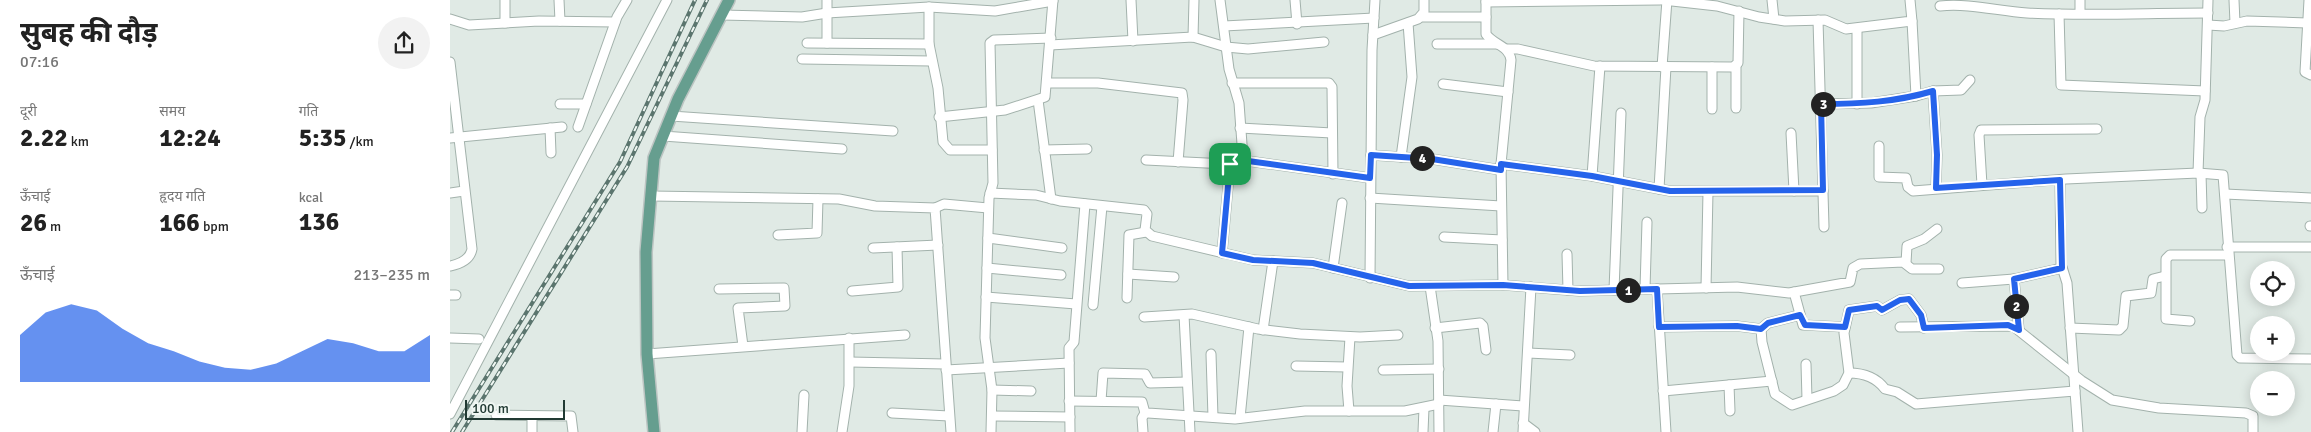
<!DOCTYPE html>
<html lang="hi">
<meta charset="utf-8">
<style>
:root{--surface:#fff;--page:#f2f2f2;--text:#222;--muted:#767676;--accent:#2563eb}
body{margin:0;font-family:Signika,"Noto Sans Devanagari",sans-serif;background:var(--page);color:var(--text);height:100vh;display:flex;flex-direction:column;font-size:19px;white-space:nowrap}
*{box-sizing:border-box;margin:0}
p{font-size:16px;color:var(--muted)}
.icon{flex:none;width:28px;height:28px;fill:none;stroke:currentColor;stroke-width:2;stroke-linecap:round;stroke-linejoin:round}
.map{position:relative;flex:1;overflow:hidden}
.side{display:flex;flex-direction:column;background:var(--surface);width:450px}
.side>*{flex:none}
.controls{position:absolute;left:1800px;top:261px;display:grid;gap:10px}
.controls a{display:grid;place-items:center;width:45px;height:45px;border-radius:50%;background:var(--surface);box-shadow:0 2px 12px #0003;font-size:25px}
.scale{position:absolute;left:15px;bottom:12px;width:100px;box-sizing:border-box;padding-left:5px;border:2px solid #213a33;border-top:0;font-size:14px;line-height:18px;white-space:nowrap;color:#213a33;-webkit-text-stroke:4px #f0f7f3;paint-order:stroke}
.pin{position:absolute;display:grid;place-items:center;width:42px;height:42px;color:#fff;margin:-21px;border-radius:10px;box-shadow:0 2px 8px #0006}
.km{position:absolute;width:25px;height:25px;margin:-12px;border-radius:50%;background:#222;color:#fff;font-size:14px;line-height:25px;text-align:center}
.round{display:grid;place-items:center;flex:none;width:52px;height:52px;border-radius:26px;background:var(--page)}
.headline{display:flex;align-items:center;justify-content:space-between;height:85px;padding:0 20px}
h1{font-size:28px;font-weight:700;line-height:38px}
.metrics{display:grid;grid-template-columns:repeat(3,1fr);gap:8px;height:85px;padding:5px 20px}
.metrics div{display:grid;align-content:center}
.metrics b{font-size:25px;font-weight:700}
.metrics small{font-size:14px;font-weight:400}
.metrics p{font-size:14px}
.chart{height:140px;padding:10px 20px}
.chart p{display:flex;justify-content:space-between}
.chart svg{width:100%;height:90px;margin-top:5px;fill:var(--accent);opacity:.7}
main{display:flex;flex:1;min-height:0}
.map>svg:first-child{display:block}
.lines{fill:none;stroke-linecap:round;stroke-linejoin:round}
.minor-casing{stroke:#a3b2ac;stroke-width:11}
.major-casing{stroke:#bcc4c2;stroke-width:14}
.minor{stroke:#fff;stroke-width:9}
.major{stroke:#669e8f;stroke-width:11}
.rail-casing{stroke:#5b756e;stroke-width:4}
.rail{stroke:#f0f7f3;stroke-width:2;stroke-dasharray:5.5;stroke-linecap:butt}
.route-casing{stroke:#fff;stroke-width:10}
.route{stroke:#2563eb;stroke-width:6}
</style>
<main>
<section class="side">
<div class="headline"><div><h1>सुबह की दौड़</h1><p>07:16</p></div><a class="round"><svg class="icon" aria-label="share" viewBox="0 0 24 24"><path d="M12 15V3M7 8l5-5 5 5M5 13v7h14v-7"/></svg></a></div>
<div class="metrics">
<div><p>दूरी</p><b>2.22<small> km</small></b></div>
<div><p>समय</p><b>12:24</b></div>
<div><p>गति</p><b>5:35<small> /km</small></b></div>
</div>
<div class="metrics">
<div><p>ऊँचाई</p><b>26<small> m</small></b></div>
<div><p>हृदय गति</p><b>166<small> bpm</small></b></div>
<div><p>kcal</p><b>136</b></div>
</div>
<div class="chart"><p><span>ऊँचाई</span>213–235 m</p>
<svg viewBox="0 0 160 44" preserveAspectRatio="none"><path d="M0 44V21L10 10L20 6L30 9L40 18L50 25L60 29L70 34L80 37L90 38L100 35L110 29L120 23L130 25L140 29L150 29L160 21V44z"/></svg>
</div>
</section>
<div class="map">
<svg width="1861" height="432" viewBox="0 0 1861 432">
<rect width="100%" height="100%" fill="#e0eae5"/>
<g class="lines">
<defs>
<g id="minor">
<path d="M55,0V23"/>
<path d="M109,0L110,21"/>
<path d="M681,0L683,41"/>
<path d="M770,0L779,69L789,103L793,158L798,161L920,178"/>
<path d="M845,0L847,24"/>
<path d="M1036,0V34C1043,45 1059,45 1061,60L1051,164L1053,285"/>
<path d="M1213,0L1267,6L1309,17L1335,21L1375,20L1396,29L1462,21L1460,0"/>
<path d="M1322,0L1324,19"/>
<path d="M1630,0V13"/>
<path d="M1784,0L1785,23"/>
<path d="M1859,0L1855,72L1861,75"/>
<path d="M1036,2L1210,0"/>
<path d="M1490,6C1519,3 1548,11 1577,13C1637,16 1698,13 1758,13"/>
<path d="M479,7V44L488,88L493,142L500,150H542"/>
<path d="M1609,14L1611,85L1755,91"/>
<path d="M271,15L352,17L377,13L479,7L545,11L603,1"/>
<path d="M972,17H1036"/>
<path d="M0,19L19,25L89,21L165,22"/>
<path d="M1368,20L1374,227"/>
<path d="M1462,21L1466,96"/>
<path d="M1758,25L1774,26L1797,21L1857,23"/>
<path d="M774,26L924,18"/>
<path d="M1407,29V104"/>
<path d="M923,35L968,19L974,12V0"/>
<path d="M743,37L744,0"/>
<path d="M357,43L479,44"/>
<path d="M377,43V0"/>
<path d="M987,44H1047"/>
<path d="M600,45L743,37L776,47L798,49L874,42"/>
<path d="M1056,49H1068L1144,66L1283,67L1288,63L1289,11"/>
<path d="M352,59L481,61"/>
<path d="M0,62L22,249C20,260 10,264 0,266"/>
<path d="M1212,67L1217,0"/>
<path d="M598,83H648L732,93L733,100L728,162"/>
<path d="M782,83H879L882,87L883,174"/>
<path d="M993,84L1058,92"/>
<path d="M1483,91L1487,155L1486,188"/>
<path d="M588,100L601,199"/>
<path d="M110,104H136"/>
<path d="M1371,104L1421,103L1466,96L1483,91L1511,90L1520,80"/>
<path d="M1286,108V66"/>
<path d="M1262,109V67"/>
<path d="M221,116L443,131"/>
<path d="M489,117L555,110L595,97L603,0"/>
<path d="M128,127L167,17L177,0"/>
<path d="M100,128L101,153"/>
<path d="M790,128L882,133"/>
<path d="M1341,133L1344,191"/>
<path d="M213,136L392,149"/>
<path d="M0,138L112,127"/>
<path d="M1429,146V177L1456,178L1458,187L1463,191L1616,179L1748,173L1773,175L1787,355L1790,358L1861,359"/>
<path d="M594,150L637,149"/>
<path d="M921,155L982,159L1051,170"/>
<path d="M951,157L962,77L958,23"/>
<path d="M696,160L776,164L793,158"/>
<path d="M1051,164L1142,176L1220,191H1373"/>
<path d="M1748,173L1750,117L1755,100L1758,0"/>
<path d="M1751,174L1752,208"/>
<path d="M1142,176L1150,66"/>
<path d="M1610,180L1611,264L1617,283L1628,432"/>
<path d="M1532,185L1529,135L1531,130L1647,129"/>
<path d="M1209,189L1216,67"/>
<path d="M0,193L14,191"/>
<path d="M540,193L586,195L610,201L694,210L697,214L695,230L702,236L803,260L863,263L959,286L1053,285L1129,291L1287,287L1339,293L1400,282L1403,268L1410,264L1453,262L1462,269H1489"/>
<path d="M1775,194L1861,198"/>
<path d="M201,196L389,199L425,206L485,208L501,432"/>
<path d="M920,198L1051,206"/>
<path d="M485,208L494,204L538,208"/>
<path d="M1860,226H1861"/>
<path d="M328,235L367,233L368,199"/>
<path d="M994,237L1052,240"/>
<path d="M538,238L612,248"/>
<path d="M1777,247H1861"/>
<path d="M423,248L488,245"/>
<path d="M772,253L780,164"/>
<path d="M1117,254L1118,290"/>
<path d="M1456,263L1457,246L1474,239L1487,229"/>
<path d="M537,268L611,275"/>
<path d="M883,268L892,203"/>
<path d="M678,274L724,277"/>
<path d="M920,278L922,50L925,0"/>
<path d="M1564,279L1569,329"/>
<path d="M1512,283L1564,279L1612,268"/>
<path d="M980,286L988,341L989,432"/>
<path d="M1256,288L1258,192"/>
<path d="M269,289L334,288L335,306L288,308L293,346"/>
<path d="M1195,289L1197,222"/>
<path d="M1207,289L1216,432"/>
<path d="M1164,290L1171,113"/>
<path d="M402,291L448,287L447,247"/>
<path d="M1344,292L1353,325L1395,327"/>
<path d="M0,295H6"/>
<path d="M536,297L626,304"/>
<path d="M677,298L679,235L696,232"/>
<path d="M643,305L652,206"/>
<path d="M734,315L740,432"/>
<path d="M694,317L742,314L808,329L850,334L910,337L948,335"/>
<path d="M1740,321L1716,319V259L1720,255H1778"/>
<path d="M1209,327L1287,326L1311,329L1312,342L1325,394L1342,405L1384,391L1393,385L1399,373L1394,333L1399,310L1427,306L1432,310L1450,300L1459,299L1471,315L1474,328"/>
<path d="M1450,327L1563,326L1632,381L1662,400L1709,408L1796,413L1803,416V432"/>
<path d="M985,328L1030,323L1033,326L1036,350"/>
<path d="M1620,328L1669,330L1673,326L1676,296L1701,293L1703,279L1715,276"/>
<path d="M1311,329L1318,323L1350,315"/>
<path d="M813,330L823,261"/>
<path d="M0,338L29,339"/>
<path d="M1078,353L1120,355"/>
<path d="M197,354L455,335"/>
<path d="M761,354L763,417"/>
<path d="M400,362L495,364"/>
<path d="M1356,364L1357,399"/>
<path d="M846,366L897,367"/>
<path d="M496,370L619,363"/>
<path d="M933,370L989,369"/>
<path d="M1399,373C1414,373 1426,377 1435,389L1447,392L1466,404L1625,391"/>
<path d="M1279,385L1280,411"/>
<path d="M542,390L581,391"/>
<path d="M1213,391L1322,381"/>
<path d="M989,400L1073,406"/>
<path d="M619,401L692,402L695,413H698L785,419L855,411H955L989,404"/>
<path d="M651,401L653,373L695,374L700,383L737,382"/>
<path d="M899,411L897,386L900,337"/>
<path d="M442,413L499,416"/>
<path d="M0,414L217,0"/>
<path d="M46,415L121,416L123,432"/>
<path d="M542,416L620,417"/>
<path d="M790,418L799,327"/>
<path d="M1073,423L1085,432"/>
<path d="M82,432V416"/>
<path d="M352,432L354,395"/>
<path d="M392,432L399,386V338"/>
<path d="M541,432L542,390L535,338L539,198L543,183L540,43L544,40L601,38"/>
<path d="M620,432L619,348L624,342L635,204"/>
<path d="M693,432L692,418L695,413"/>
<path d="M973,432L974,408"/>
<path d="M1043,432L1046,404"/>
<path d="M1073,432L1081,287"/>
</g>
<path id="major" d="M204,432L197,354L196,252L204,158L228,99L279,0"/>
</defs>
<use href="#minor" class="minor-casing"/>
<use href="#major" class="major-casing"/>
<use href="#minor" class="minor"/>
<use href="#major" class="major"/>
<defs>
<g id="rail">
<path d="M2,432L170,162L245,0"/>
<path d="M12,432L177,167L257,0"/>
</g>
</defs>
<use href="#rail" class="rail-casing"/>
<use href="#rail" class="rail"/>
</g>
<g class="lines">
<defs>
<path id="route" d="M1483,91L1487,155L1486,188L1610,180L1612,268L1564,279L1569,330L1558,325L1474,328L1471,315L1459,299L1450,300L1432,310L1427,306L1399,310L1395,327L1355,325L1350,315L1318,323L1311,329L1287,326L1209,327L1207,289L1130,291L1053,285L959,286L863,263L803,260L772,253L780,164L793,158L798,161L920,178L921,155L982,159L1051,170V164L1142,176L1220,191L1373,190L1371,104C1410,104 1446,102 1483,91Z"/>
</defs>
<use href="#route" class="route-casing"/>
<use href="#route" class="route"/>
</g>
</svg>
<div class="controls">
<a><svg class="icon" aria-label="locate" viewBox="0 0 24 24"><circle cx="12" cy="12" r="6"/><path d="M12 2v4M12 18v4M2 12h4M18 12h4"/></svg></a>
<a>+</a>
<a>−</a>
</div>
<div class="scale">100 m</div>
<div class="pin" style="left:780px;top:164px;background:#1e9e55"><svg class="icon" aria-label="arrive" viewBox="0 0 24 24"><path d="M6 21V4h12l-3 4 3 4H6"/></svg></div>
<b class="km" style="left:1178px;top:290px">1</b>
<b class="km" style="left:1566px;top:306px">2</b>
<b class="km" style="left:1373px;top:104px">3</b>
<b class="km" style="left:972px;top:158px">4</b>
</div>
</main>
